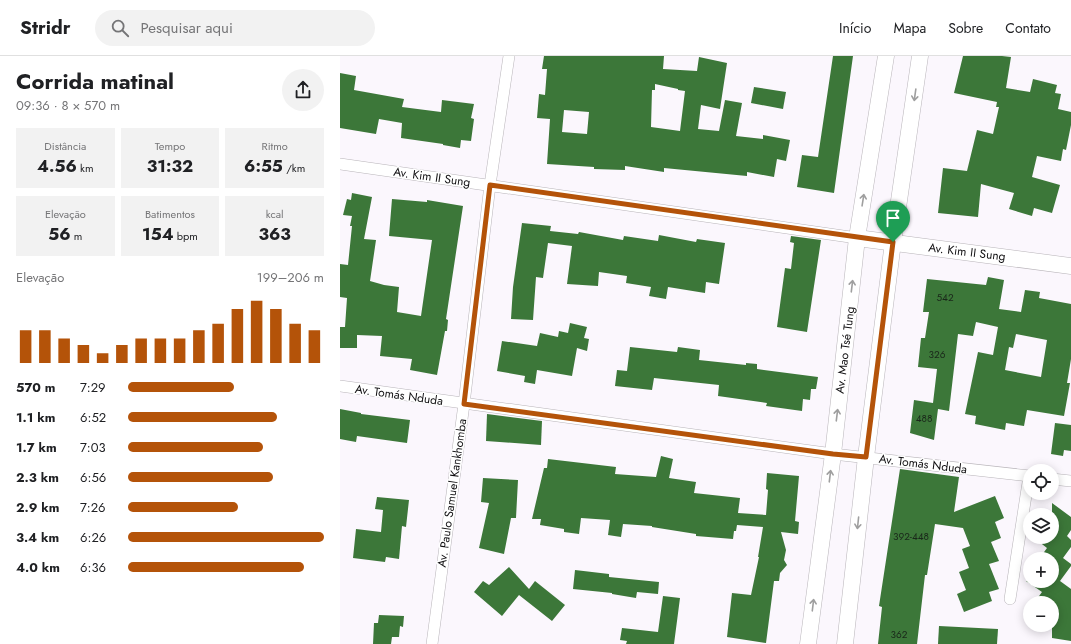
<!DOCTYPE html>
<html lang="pt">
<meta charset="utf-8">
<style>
:root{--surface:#fff;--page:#f2f2f2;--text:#202124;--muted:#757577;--line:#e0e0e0;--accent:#b45309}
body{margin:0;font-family:Jost,sans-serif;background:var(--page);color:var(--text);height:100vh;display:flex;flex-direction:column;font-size:15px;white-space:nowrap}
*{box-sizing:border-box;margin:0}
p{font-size:13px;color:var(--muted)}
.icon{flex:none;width:22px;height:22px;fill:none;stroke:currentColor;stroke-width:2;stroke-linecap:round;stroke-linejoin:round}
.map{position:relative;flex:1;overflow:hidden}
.side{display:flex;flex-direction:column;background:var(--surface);width:340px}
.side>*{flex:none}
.buttons{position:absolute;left:683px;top:408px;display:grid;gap:8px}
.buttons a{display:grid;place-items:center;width:36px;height:36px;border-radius:50%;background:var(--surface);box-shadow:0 2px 10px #0003;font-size:20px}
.pin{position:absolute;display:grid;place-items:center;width:34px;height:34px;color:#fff;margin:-41px -17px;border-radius:50% 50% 50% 0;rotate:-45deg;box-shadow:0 0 4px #0007}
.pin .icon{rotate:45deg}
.round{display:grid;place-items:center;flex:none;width:42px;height:42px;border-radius:21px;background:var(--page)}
.head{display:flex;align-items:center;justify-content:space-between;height:68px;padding:0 16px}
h1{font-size:22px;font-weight:700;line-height:30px}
.metrics{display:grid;grid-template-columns:repeat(3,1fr);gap:6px;height:68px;padding:4px 16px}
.metrics div{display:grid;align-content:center;border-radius:0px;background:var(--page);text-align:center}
.metrics b{font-size:17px;font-weight:700}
.metrics small{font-size:11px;font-weight:400}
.metrics p{font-size:11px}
.chart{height:112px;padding:8px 16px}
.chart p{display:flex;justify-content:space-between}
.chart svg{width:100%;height:72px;margin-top:4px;stroke:var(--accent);stroke-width:6}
ul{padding:0 16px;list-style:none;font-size:13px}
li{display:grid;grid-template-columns:64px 48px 1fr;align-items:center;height:30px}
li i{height:10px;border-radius:5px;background:var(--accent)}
header{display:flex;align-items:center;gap:24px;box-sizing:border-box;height:56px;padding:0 20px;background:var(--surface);border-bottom:1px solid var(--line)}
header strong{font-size:19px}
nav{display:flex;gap:22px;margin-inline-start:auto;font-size:14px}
.search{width:280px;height:36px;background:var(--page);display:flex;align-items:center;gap:10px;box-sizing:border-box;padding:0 14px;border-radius:22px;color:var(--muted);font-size:15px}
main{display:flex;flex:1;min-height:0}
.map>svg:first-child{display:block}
.building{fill:#3c7739;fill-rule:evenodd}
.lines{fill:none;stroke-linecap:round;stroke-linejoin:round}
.street-casing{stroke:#b8b4b9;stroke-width:12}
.secondary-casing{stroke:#b8b4b9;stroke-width:17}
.street{stroke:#fff;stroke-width:11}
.secondary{stroke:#fff;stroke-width:16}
.oneway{stroke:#9f9f9f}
.route-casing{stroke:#fff;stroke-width:8}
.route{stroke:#b45309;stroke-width:5}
.labels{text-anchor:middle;stroke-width:3;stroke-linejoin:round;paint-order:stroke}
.number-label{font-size:10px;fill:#1a281a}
.street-label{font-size:12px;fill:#0f0e10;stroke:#fff}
</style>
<header>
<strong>Stridr</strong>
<div class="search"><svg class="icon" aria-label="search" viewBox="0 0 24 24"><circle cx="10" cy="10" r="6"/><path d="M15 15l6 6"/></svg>Pesquisar aqui</div>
<nav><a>Início</a><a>Mapa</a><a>Sobre</a><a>Contato</a></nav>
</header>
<main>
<section class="side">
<div class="head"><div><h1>Corrida matinal</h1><p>09:36 · 8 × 570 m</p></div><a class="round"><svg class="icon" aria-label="share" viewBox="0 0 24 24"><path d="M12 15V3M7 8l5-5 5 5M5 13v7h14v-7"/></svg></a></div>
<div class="metrics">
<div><p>Distância</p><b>4.56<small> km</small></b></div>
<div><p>Tempo</p><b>31:32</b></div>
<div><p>Ritmo</p><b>6:55<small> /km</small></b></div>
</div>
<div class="metrics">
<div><p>Elevação</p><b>56<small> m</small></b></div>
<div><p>Batimentos</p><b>154<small> bpm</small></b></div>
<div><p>kcal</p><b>363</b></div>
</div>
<div class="chart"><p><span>Elevação</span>199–206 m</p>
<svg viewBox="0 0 160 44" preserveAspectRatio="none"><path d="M5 44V24M15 44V24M25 44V29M35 44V33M45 44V38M55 44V33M65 44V29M75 44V29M85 44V29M95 44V24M105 44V20M115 44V11M125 44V6M135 44V11M145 44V20M155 44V24"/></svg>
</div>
<ul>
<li><b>570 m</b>7:29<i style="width:54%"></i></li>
<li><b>1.1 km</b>6:52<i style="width:76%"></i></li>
<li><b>1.7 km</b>7:03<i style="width:69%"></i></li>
<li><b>2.3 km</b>6:56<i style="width:74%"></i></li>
<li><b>2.9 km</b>7:26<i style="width:56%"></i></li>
<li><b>3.4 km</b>6:26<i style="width:100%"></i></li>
<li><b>4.0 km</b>6:36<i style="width:90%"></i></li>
</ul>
</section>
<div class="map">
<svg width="731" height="588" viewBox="0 0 731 588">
<rect width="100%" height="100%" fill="#fbf7fd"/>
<g class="building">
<path d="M204,0H324L323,13L357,15L359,1L387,7L380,53L361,49L358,73L379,75L385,44L402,47L396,80L423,83V79L450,84L446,105L437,103L434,121L407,116V120L324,112V116L285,110V114L254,113V111L207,108L210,63L197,62L199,38L205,39L207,13H202ZM315,28L338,33V34L345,35L340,75L311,71L312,34H315ZM224,54L249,56L247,78L222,76Z"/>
<path d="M493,0H513L494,137L457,131L462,99L478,101Z"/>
<path d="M623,0H662L671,1L666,32L690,36L693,23L717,29L715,37L721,38L718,53L731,56V69L726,94L723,93L721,105L697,100L692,121L720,129L712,157L694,152L692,160L669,153L674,137L641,128L638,161L598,157L603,112L627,115L637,74L653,78L659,51H656L657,46L614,37Z"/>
<path d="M0,17L16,20L14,34L64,43L62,51L101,56L102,44L134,48L131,62L134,63L131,85L121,84L120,92L103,89V88L61,82L62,67L39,63L36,78L0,72Z"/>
<path d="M414,31L446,36L443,53L411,47Z"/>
<path d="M12,137L32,141L24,183L36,184L30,225L44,229L59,231L57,256L81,260L92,184L49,180L52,143L87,146V144L123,150L106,263L108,264L107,275H105L97,319L70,314L72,303L40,300L42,280L17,279V292H0V271H5L7,242L0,241V208L8,209L12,170H10L12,160L3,159L7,143L11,144Z"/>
<path d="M182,167L211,170L210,175L238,178L239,176L283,184L284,180L318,185L319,179L356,186L357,183L385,187L379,228L366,226L365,237L328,231L326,243L309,240L311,231L286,227L287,220L259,216L258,230L227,228L232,190L208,187L203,222L196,221L193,264L171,263L173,231Z"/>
<path d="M451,180L481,184L467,276L437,271L445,212L451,213L454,187L450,186Z"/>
<path d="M648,221L664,224L659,253L681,256L685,234L700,236L699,242L731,248V303L727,327H730L724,360L687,354L684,370L666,367L665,374L635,368L636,360L625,358L638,296L653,299L658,271L636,266L633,280L618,278L609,355L598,353L594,384L570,377L574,344L593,347L597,313L578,311L581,282H585L589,256H583L587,223L646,229ZM676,278L707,284L701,321L665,314L669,291L673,292Z"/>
<path d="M230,267L247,271L244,282L249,283L247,295L237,292L232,320L197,314L195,328L184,326L185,320L157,315L162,285L197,290L200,277L218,281L219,275L228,277Z"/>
<path d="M290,291L337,296L338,291L360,294L359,304L406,309V307L417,308V313L478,321L476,333H471L470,344L463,343L462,355L426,350L427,347L378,340L379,329L314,322L312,334L275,330L277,314L287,315Z"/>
<path d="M0,353L21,357V358L70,364L67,387L17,380L16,386L0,383Z"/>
<path d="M147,358L202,365L201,389L146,385Z"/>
<path d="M715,367L731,369V395L724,394L723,400L711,398Z"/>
<path d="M321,400L333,403L329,422L356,426L354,437L400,442L398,457L426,459L428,434L426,433L427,417L459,420L455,465L459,466L458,478L441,476L446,494L444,504L447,509L440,517L439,525H434L426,587L387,581L392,537L411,539L419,501H418L423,471L397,469L396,475H394L393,483L356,480V478L312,471V470L283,468L281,481L268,479L270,464L241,462L239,478L224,476V473L200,469L201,463H192L204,412H207L208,403L276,411L275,418L316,421Z"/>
<path d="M560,413L619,421L614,456L655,440L664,462L655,466L661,482L651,486L659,505L649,508L659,533L649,536L652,545L624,556L617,538L626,534L619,516L629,512L622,493L630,490L623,472L595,468L587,519H585L577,588H538L542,551L539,550Z"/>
<path d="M143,422L178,424L176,462H171L164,498L139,492L149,447L141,446Z"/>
<path d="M37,441L69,444L66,471L62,470L59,503L46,501L45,506L13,502L16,473L41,476L43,454L35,453Z"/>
<path d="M712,447L731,461V474L727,480L731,484V491L723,502L731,508V510L720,525L731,533V585L712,582V547H694L702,536L686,525H712V503H699L707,492L693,481H712Z"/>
<path d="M169,511L189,533L195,525L225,549L212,565L179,539L162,560L134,536L143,525L149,529Z"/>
<path d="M235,514L269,518V521L319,526L318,538L297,536L296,542L272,538V537L233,533Z"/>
<path d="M323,540L340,542L334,588H286L287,585L280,584L282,572L318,576Z"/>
<path d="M39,559L64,560L63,571L60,570L59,581H52L51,588H33L34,567H38Z"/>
<path d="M599,570L658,573L657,588H598Z"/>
</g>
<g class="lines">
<defs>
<g id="street">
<path d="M0,108L517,182"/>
<path d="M0,330L493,398L690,420"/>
<path d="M712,423L731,425"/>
<path d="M670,543L689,420"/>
<path d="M92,588L124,348L150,129L169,0"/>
</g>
<g id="secondary">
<path d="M517,182L731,210"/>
<path d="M468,588L493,398L517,182L546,0"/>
<path d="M505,588L526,401L553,186L580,0"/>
</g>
</defs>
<use href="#street" class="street-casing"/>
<use href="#secondary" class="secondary-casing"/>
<use href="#street" class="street"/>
<use href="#secondary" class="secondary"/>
</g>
<defs><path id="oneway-shaft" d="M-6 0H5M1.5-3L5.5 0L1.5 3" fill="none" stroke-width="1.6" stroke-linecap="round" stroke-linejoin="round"/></defs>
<g class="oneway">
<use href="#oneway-shaft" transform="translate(575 39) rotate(98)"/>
<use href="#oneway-shaft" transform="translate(523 144) rotate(-81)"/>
<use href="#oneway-shaft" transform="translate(512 230) rotate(-83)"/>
<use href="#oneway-shaft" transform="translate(497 359) rotate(-83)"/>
<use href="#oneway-shaft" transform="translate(490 420) rotate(-83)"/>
<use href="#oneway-shaft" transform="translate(518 467) rotate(96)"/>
<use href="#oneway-shaft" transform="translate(473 549) rotate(-83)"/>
</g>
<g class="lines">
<defs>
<path id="route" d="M150,129L553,186L526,401L493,398L124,348Z"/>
</defs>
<use href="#route" class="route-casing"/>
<use href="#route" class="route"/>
</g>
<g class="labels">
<g class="number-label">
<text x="605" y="245">542</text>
<text x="597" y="302">326</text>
<text x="584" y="366">488</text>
<text x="571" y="484">392-448</text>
<text x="559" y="582">362</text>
</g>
<g class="street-label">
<text transform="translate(92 121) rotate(8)" y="4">Av. Kim II Sung</text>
<text transform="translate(627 196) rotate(7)" y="4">Av. Kim II Sung</text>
<text transform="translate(505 294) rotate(-83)" y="4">Av. Mao Tsé Tung</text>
<text transform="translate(59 339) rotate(8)" y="4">Av. Tomás Nduda</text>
<text transform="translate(583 408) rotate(7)" y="4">Av. Tomás Nduda</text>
<text transform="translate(112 437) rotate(-82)" y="4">Av. Paulo Samuel Kankhomba</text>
</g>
</g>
</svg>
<div class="buttons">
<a><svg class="icon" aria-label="locate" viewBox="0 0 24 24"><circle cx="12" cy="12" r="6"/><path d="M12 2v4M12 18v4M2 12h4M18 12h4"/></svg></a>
<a><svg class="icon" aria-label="layers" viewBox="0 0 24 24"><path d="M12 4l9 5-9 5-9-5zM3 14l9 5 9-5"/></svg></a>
<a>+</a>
<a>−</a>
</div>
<div class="pin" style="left:553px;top:186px;background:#1e9e55"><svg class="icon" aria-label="arrive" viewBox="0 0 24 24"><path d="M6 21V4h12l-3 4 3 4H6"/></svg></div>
</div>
</main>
